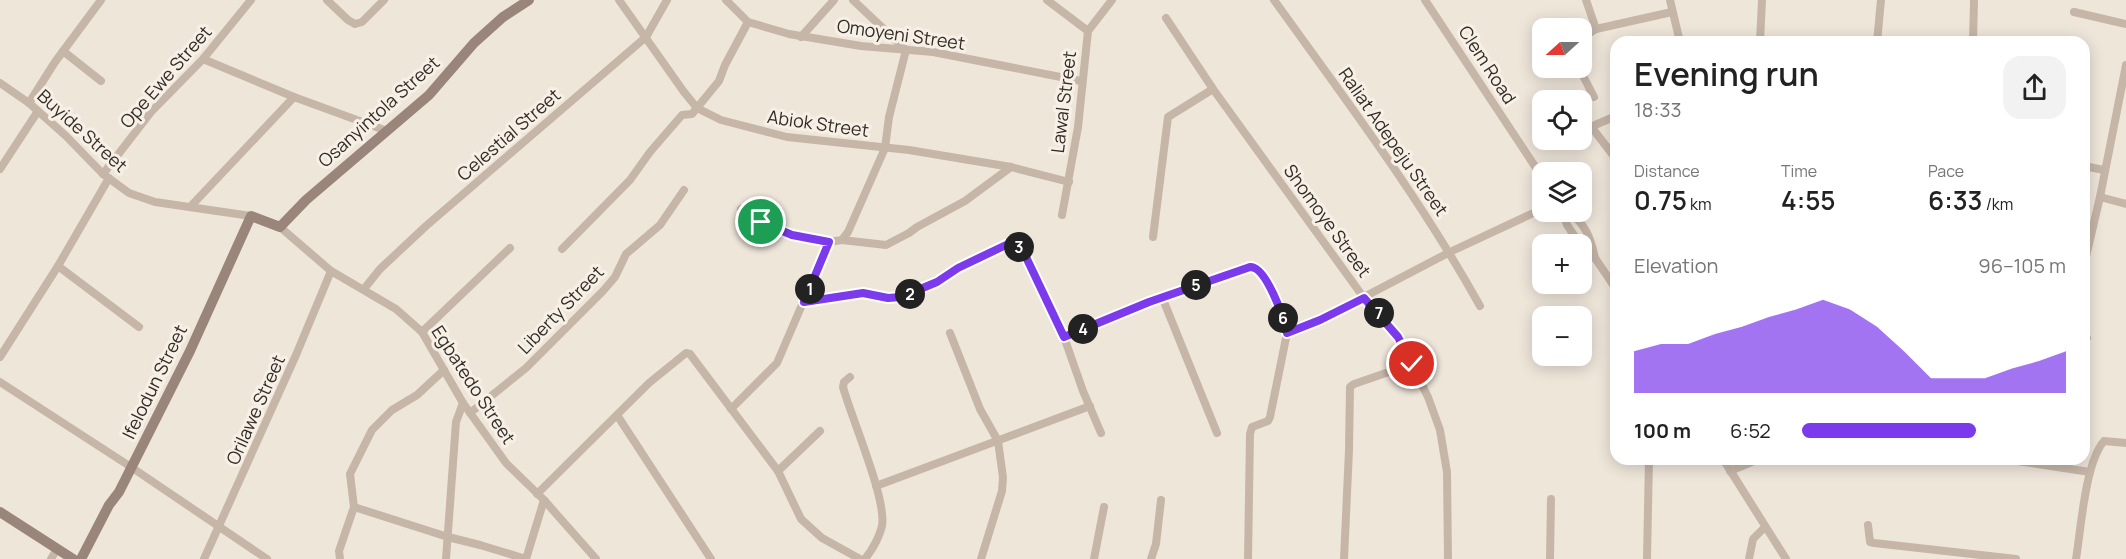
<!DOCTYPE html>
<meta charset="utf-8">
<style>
:root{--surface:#fff;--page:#f2f2f2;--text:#222;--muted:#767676;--accent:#7c3aed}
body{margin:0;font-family:Manrope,sans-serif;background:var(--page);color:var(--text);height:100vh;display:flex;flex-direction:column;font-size:22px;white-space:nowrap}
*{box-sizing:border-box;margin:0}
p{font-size:20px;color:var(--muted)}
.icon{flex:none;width:33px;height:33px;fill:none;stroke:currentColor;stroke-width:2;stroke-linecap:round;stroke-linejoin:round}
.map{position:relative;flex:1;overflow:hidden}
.sheet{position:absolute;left:1610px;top:36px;width:480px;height:429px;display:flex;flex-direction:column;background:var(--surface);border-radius:18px;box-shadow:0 3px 15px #0003}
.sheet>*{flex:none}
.needle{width:39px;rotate:249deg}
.buttons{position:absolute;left:1532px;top:18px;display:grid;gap:12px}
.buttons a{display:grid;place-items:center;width:60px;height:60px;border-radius:12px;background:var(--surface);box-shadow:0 3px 15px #0003;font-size:30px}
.pin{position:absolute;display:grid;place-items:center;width:51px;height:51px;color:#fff;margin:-26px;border:3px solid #fff;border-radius:50%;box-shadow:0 2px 6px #0007}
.km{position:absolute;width:30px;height:30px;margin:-15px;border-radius:50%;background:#222;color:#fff;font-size:16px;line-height:30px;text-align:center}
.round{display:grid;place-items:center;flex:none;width:63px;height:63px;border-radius:18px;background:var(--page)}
.headline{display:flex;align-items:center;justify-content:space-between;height:102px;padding:0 24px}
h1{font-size:33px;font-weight:600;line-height:45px}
.stats{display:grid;grid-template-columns:repeat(3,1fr);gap:9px;height:102px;padding:6px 24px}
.stats div{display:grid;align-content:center}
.stats b{font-size:26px;font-weight:600}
.stats small{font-size:16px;font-weight:400}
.stats p{font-size:16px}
.chart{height:168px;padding:12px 24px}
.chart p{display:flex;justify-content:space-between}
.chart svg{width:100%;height:108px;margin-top:6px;fill:var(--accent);opacity:.7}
ul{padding:0 24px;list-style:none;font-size:20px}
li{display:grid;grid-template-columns:96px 72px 1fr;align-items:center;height:45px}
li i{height:15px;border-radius:8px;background:var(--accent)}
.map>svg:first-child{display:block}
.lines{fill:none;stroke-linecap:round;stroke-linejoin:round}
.street{stroke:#c6b6a8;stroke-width:8}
.secondary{stroke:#998579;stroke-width:10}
.route-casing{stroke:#fff;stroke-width:12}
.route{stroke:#7c3aed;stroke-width:8}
.labels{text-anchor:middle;stroke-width:6;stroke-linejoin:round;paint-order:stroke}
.street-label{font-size:18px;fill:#332b27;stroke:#f7f0e6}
</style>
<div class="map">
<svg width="2126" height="559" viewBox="0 0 2126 559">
<rect width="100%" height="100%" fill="#efe6da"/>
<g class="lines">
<g class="street">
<path d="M327,0L348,20L355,24L362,22L384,0"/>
<path d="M619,0L684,92L697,108L721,120L787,137L909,150L1011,167L1069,182"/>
<path d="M726,0L748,22L789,34L861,46L933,52L1081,81"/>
<path d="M1047,0L1088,31"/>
<path d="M1274,0C1346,100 1420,198 1480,306"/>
<path d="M1425,0L1542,177"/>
<path d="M1586,0L1596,29"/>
<path d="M1670,0L1680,42"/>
<path d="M2074,12L2126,24"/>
<path d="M1166,18L1213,89L1364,298L1398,337L1428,397L1440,430L1447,472L1448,559"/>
<path d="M801,37L834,0"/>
<path d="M1581,38L1596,29L1672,12"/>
<path d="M1760,42L1762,0"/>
<path d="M1877,42L1881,0"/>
<path d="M1973,42L1974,0"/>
<path d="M63,51L101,81"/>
<path d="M203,59L294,97L387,131"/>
<path d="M1579,68L1594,97"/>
<path d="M0,83L29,103L66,136L103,174L129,193L155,202L251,216"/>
<path d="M29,103L55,62L101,0"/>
<path d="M1616,116L1595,125L1593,129L1616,159"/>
<path d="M2084,166L2104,170"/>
<path d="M0,169L38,111"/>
<path d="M103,174L151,112L203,59L251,0"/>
<path d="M2100,197L2126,204"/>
<path d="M191,206L294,97"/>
<path d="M741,209C763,230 799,239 829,242"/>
<path d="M1563,212L1567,225L1580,244"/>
<path d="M1568,212C1585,222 1591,239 1595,258"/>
<path d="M1062,215L1078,127L1088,31L1112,0"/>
<path d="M280,227L331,271L396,309L422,332L463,403L506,463L544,500L596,559"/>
<path d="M1153,237L1168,117L1213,89"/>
<path d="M842,240L886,245L909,233L917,227L965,201L1011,167"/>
<path d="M1581,246L1595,258L1616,289"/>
<path d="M562,249L630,180L650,152L682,115L692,114L719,81L725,65L748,22"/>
<path d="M2084,265L2100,197L2126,65"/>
<path d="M58,266L139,327"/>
<path d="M364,289L380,269L426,226L646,37L667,0"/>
<path d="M1162,297L1217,433"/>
<path d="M804,302L863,293L888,298L901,297L937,282L958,268L1006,245C1017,244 1021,248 1026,257L1064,337L1083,391L1101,433"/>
<path d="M422,332L510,248"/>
<path d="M950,333L980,409L998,441L1001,463L1003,477L1002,491L981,559"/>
<path d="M1287,333L1320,320L1450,252L1542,209"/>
<path d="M2084,334L2087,338"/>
<path d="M1064,337L1149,302L1250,267H1255L1261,271L1283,317L1287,333L1270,417L1268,421L1252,427L1250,434L1248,559"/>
<path d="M0,357L58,266L109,178"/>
<path d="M850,377L844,382L843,387C851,417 887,499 882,526C879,538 872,550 865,559"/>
<path d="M0,382L131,467L267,559"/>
<path d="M731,409L777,363L829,242L842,240L848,232L885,148L889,117L906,50L853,0"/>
<path d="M470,413L526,368L603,291L615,277L626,254L660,225L684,190"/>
<path d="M617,415L711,559"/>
<path d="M1723,459L1786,559"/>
<path d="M2004,459L2090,472"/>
<path d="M778,471L820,431"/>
<path d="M1730,471L1759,459"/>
<path d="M876,486L1090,406"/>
<path d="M537,494L649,383L686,353L690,354L778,471L801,519L822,538L860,559"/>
<path d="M354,507L448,537L480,545L526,559L544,500"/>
<path d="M1868,525L1870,542L1874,543L2016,559"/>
<path d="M51,559L57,549"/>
<path d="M204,559L296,355L331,271"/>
<path d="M340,559L339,551L354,507L350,474L372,430L392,410L417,395L444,370"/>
<path d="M446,559L456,422L463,403"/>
<path d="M1094,559L1104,507"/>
<path d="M1151,559L1156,544L1161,500"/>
<path d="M1344,559L1349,450L1350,387L1354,384L1412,364"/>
<path d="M1550,559L1551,499"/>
<path d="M1647,559L1649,459"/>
<path d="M1749,559L1753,539L1765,527"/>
<path d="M2076,559C2081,529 2085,463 2104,441L2126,443"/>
</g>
<g class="secondary">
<path d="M0,512L73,559"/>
<path d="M81,559L109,505L119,492L190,351L251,216L280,227L306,200L429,95L474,43L503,17L529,0"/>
</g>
</g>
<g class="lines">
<defs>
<path id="route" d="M761,222L792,235L829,242L804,302L863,293L888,298L901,297L937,282L958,268L1006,245C1017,244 1021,248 1026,257L1064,337L1149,302L1250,267C1266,266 1284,318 1287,333L1320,320L1364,298L1398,337L1412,364"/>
</defs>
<use href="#route" class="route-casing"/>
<use href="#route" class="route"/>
</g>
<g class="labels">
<g class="street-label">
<text transform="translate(901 35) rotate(8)" y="6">Omoyeni Street</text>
<text transform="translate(1487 65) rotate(57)" y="6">Clem Road</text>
<text transform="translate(166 77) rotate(-49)" y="6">Ope Ewe Street</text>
<text transform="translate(1064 102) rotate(-83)" y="6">Lawal Street</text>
<text transform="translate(379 112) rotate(-42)" y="6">Osanyintola Street</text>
<text transform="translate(818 124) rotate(8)" y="6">Abiok Street</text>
<text transform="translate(82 131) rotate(42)" y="6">Buyide Street</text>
<text transform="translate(509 135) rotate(-41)" y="6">Celestial Street</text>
<text transform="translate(1393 142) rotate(55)" y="6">Raliat Adepeju Street</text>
<text transform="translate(1327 221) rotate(54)" y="6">Shomoye Street</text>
<text transform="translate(561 310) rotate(-46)" y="6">Liberty Street</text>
<text transform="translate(155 382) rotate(-64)" y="6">Ifelodun Street</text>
<text transform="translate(473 385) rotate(57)" y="6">Egbatedo Street</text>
<text transform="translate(256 410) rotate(-66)" y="6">Orilawe Street</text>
</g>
</g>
</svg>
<div class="buttons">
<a><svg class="needle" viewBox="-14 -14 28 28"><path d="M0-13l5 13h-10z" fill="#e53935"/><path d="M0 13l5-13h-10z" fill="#767676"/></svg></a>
<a><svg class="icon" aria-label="locate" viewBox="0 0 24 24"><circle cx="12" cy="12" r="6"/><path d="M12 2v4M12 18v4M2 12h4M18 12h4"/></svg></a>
<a><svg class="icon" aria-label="layers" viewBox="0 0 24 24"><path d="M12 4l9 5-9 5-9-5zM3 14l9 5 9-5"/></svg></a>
<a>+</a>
<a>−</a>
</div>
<div class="pin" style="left:761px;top:222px;background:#1e9e55"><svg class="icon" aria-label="arrive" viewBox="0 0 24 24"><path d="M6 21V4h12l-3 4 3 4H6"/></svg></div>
<div class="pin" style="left:1412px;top:364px;background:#d93025"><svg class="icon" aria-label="check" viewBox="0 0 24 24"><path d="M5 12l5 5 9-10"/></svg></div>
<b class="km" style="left:810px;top:289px">1</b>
<b class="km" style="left:910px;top:294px">2</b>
<b class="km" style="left:1019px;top:247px">3</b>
<b class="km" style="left:1083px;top:329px">4</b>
<b class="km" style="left:1196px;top:285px">5</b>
<b class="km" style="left:1283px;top:318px">6</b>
<b class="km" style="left:1379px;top:313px">7</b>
<section class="sheet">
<div class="headline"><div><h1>Evening run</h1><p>18:33</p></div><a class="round"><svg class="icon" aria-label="share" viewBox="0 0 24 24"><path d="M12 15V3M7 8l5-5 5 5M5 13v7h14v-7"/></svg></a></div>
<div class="stats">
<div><p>Distance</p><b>0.75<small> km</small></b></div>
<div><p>Time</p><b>4:55</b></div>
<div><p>Pace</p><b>6:33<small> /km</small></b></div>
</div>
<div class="chart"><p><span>Elevation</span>96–105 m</p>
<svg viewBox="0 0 160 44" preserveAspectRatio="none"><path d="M0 44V27L10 24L20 24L30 20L40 17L50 13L60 10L70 6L80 10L90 17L100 27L110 38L120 38L130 38L140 34L150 31L160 27V44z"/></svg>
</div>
<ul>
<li><b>100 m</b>6:52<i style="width:66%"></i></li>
</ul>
</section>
</div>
